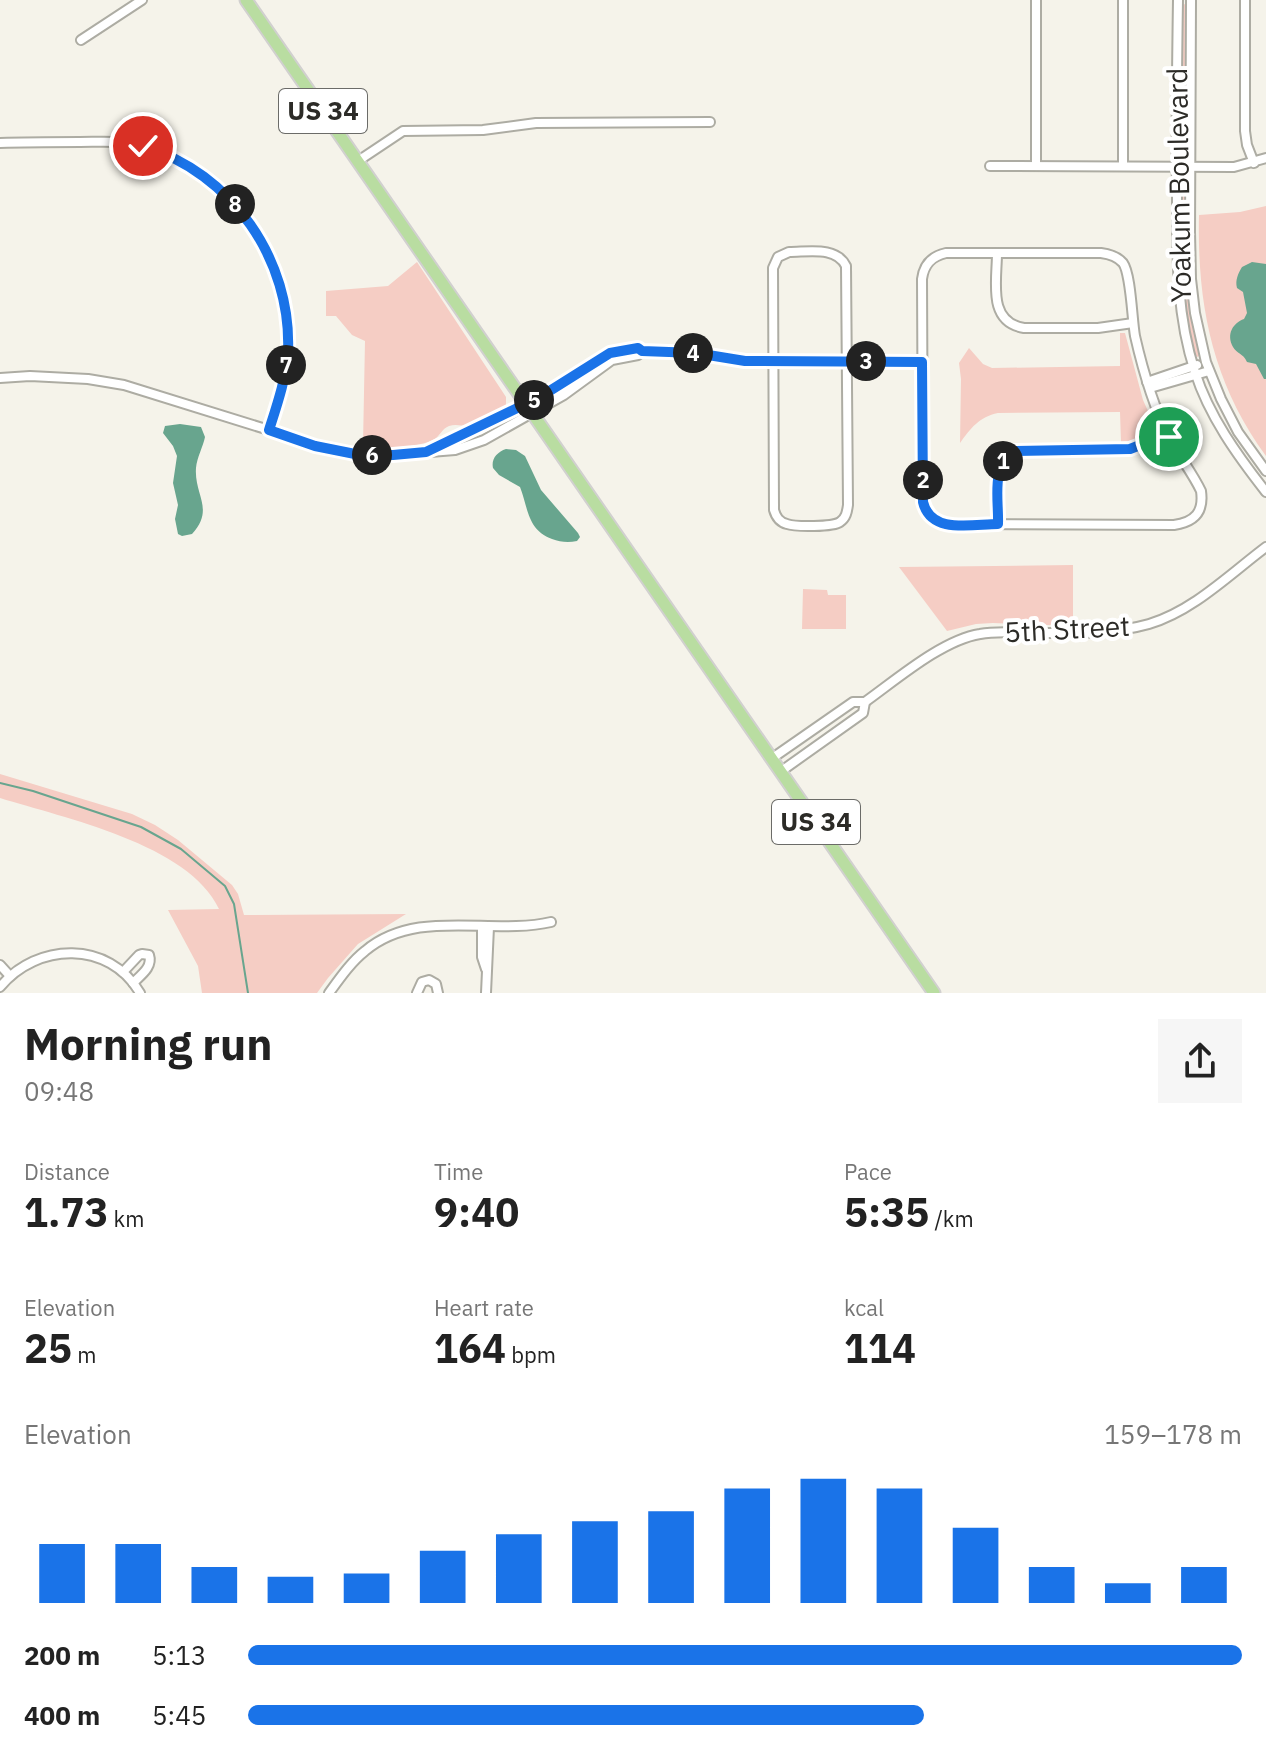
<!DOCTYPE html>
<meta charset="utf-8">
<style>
:root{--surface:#fff;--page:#f6f6f6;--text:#222;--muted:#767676;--accent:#1a73e8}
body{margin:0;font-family:"IBM Plex Sans",sans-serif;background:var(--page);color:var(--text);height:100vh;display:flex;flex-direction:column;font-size:30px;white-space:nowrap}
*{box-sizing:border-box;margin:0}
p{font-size:26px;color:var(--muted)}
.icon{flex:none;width:44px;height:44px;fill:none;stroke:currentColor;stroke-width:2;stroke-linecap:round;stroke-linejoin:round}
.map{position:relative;height:993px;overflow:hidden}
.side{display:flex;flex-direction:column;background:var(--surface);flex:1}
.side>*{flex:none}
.pin{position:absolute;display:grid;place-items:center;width:68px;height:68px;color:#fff;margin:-34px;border:4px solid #fff;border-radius:50%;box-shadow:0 2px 8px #0007}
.km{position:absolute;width:40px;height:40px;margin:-20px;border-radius:50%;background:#222;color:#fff;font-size:22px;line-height:40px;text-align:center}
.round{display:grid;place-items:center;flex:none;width:84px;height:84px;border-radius:0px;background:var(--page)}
.overview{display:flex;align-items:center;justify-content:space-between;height:136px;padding:0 24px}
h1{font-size:44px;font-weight:700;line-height:60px}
.figures{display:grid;grid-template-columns:repeat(3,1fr);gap:12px;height:136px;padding:8px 24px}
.figures div{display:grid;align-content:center}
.figures b{font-size:40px;font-weight:700}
.figures small{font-size:22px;font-weight:400}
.figures p{font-size:22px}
.chart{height:224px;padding:16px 24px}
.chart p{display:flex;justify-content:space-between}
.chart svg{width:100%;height:144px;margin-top:8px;stroke:var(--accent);stroke-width:6}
ul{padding:0 24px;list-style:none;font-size:26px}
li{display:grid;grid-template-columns:128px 96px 1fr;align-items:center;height:60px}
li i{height:20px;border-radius:10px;background:var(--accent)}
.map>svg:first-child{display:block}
.green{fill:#f5cdc4}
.water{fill:#68a58e}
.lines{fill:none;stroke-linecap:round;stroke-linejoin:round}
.stream{stroke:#68a58e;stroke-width:2}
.minor-casing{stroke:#adaca3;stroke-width:12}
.major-casing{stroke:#d1d0cf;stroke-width:15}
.minor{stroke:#fff;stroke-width:8}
.major{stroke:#b9dda1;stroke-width:11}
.route-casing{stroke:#fff;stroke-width:16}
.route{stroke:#1a73e8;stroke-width:10}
.labels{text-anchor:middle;stroke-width:8;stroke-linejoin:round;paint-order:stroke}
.shield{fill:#fff;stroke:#6b6b68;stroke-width:2}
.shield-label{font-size:26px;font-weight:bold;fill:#2c2b27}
.street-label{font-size:28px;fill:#2c2b27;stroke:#fff}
</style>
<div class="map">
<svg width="1266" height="993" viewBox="0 0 1266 993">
<rect width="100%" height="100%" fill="#f5f3ea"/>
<g class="green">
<path d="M1185,4L1187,6V154L1183,156L1180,154L1181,6Z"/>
<path d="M1183,178L1186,179L1188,269L1201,353L1198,357L1194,355L1187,325L1181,291V180Z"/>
<path d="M1266,206V456C1212,382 1197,304 1199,215L1240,212Z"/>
<path d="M417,262L506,397V406L502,409C493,414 476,425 468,426C461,426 456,424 449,426C442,429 441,434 436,438C423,448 376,451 363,444L365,341L352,335L336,316H326V291L388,286Z"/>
<path d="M1120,333H1125L1143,400L1157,431L1137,440L1121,442L1120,412L998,413C979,417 971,428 960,443L961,379L959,363L969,348L983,364L992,368L1120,366Z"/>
<path d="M1073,565V626L993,623L976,624L947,631L899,567Z"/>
<path d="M803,589L827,590L828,595H846V629H802Z"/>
<path d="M0,774L132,814L155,825L178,840L232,885L238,894L244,915L406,914L358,944L328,978L317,993H202L198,966L168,910L219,909C189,844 64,818 0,798Z"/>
</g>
<g class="water">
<path d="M1252,262L1266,264V379H1264L1256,364L1247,362C1243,353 1237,354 1233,347C1226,334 1233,323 1244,319L1247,313L1243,292L1237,288C1235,280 1238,274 1242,267Z"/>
<path d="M180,424L201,427L205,437C203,447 197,457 196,468C194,495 215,509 192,534L182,536L178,534L175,519L178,505L173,483L177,456L173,446L163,433L165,426Z"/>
<path d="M506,449L516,450L525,456L541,490L578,533L580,537L577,541C568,543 560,542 552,539C527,530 528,507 520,487L499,475L493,468C491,459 497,452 506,449Z"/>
</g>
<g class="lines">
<path class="stream" d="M0,783L33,791L141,827L181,849L225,886L234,904L248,993"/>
<defs>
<g id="minor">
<path d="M1123,0V166"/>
<path d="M1178,0C1177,65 1176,131 1177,196C1177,255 1176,314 1195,372C1209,416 1237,455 1266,492"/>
<path d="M1191,0L1190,232L1191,279L1195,313L1206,362L1221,399L1238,432L1266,471"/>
<path d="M1245,0V131L1247,145L1254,163"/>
<path d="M81,40L142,0"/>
<path d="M0,143C27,142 53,142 80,142C102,142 125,140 146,147C234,174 292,263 288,353C286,380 277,405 269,430"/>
<path d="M358,161L403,131L483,130L536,123L710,122"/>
<path d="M990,166L1234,167L1266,158"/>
<path d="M1036,166V0"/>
<path d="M789,252C809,252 836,246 846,266L848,505C847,512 846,518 840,522C833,527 795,527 787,524C779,522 776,517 774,510L773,268L778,257Z"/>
<path d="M946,253H1101C1109,254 1117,256 1123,263C1131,274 1132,319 1135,336C1143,371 1153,406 1169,437C1178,455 1192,472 1201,491C1204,512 1195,522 1174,525L950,524C935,524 925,516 923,500L922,279C924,264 932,256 946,253Z"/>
<path d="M997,253C997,281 987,322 1024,328H1098L1133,323"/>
<path d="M0,378L30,376L88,379L124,385L269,430L315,446L360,455H393L455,450L484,440L564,395L612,360L638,355L642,351"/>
<path d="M1147,382L1197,365"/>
<path d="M1150,388L1209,371"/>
<path d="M427,451C464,433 503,417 539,397C574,378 597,351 638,348L642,351L696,353L745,361L922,362"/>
<path d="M998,524L999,470C1003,459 1009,452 1021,450L1130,449L1168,434"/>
<path d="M771,759L853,702H865C896,680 942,640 980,634C995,631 1012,632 1028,633C1068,633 1110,635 1149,624C1193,611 1230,574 1266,547"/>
<path d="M780,772L863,713L865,702"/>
<path d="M482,927V957L486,969"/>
<path d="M0,965L10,976"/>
<path d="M123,972L139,955L142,954L149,955C153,967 141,975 133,983"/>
<path d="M0,987C37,942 109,940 140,993"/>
<path d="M329,993C340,978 351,962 365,951C417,907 491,936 551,922"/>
<path d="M417,993L422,982L429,980L436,984L438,993"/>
<path d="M486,993L489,927"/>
</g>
<path id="major" d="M246,0L934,993"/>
</defs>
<use href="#minor" class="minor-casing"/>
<use href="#major" class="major-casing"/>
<use href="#minor" class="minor"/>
<use href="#major" class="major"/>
</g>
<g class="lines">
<defs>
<path id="route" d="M143,146C232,173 292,260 288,352C286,379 277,405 269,430L315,446L360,455H393L426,452L540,397L610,353L638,348L642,351L696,353L745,361L922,362L923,502C931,535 973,524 998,524C999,500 990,465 1015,451L1130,449L1168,434L1169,437"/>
</defs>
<use href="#route" class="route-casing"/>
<use href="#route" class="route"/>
</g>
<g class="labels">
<g class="shield">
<rect x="279" y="89" width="88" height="44" rx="6"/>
<rect x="772" y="800" width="88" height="44" rx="6"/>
</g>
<g class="shield-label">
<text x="323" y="120">US 34</text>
<text x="816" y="831">US 34</text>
</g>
<g class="street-label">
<text transform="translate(1179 185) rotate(-91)" y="10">Yoakum Boulevard</text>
<text transform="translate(1067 629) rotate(-3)" y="10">5th Street</text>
</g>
</g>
</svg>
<div class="pin" style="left:1169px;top:437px;background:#1e9e55"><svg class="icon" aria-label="arrive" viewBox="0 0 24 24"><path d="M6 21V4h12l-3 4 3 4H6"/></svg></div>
<div class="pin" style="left:143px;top:146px;background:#d93025"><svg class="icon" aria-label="check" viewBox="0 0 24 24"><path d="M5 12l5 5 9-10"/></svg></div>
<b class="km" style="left:1003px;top:461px">1</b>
<b class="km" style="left:923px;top:480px">2</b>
<b class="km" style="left:866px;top:361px">3</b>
<b class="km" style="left:693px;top:353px">4</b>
<b class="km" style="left:534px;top:400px">5</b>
<b class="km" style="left:372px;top:455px">6</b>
<b class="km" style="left:286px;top:365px">7</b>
<b class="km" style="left:235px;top:204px">8</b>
</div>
<section class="side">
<div class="overview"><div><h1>Morning run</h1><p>09:48</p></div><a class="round"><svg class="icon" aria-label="share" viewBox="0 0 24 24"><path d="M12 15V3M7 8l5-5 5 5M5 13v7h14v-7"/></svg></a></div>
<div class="figures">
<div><p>Distance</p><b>1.73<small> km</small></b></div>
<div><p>Time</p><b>9:40</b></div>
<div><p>Pace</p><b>5:35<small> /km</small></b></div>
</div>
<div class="figures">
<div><p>Elevation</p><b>25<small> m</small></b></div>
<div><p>Heart rate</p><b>164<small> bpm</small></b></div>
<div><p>kcal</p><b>114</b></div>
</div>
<div class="chart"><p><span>Elevation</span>159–178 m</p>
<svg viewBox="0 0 160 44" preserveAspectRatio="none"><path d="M5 44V26M15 44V26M25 44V33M35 44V36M45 44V35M55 44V28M65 44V23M75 44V19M85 44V16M95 44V9M105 44V6M115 44V9M125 44V21M135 44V33M145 44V38M155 44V33"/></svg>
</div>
<ul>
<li><b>200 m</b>5:13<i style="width:100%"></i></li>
<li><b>400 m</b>5:45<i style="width:68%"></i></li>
</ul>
</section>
